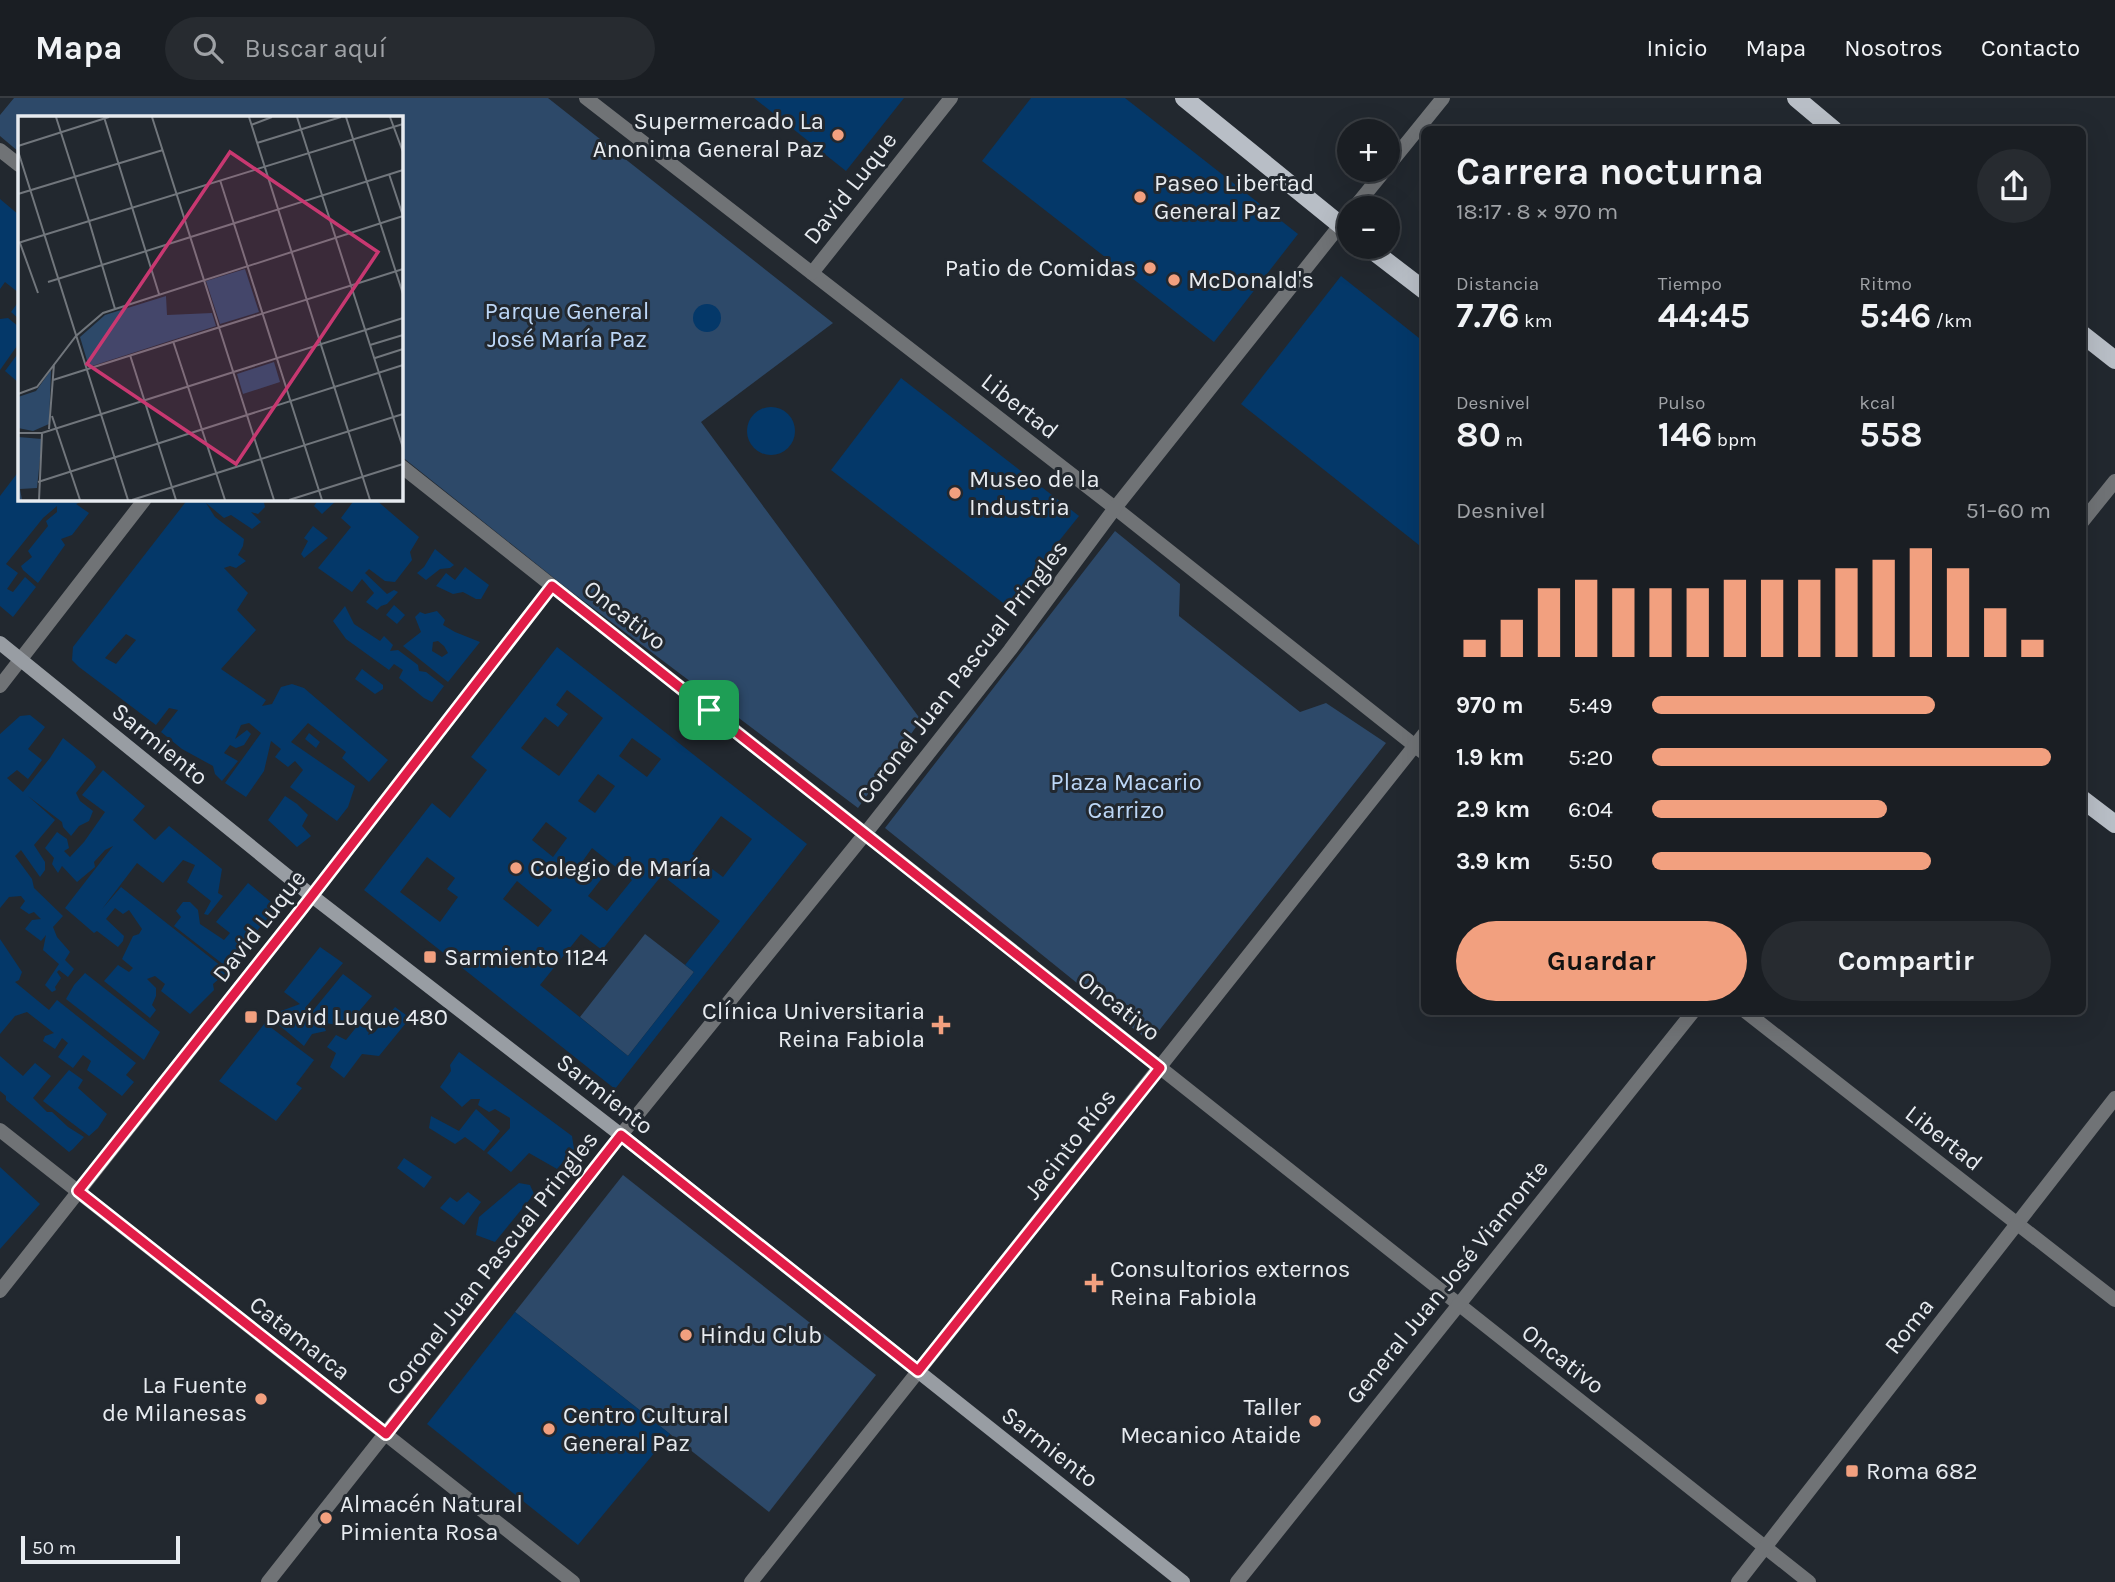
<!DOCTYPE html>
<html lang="es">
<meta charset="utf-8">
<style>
:root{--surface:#1a1e23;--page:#272b30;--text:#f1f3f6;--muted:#9fa2a6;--line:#383c41;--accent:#f2a07f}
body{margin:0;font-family:Karla,sans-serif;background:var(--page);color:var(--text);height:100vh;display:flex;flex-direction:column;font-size:26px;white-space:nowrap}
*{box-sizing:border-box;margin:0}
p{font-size:23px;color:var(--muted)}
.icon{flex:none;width:38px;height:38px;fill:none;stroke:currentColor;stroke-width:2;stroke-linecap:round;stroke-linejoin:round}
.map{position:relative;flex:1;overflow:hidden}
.side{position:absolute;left:1421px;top:28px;width:665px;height:889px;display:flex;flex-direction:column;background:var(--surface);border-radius:10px;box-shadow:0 7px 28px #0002,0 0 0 2px var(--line)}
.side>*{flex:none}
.controls{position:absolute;left:1337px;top:21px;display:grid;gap:14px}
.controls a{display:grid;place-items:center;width:63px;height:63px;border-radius:50%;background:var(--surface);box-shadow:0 7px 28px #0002,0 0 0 2px var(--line);font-size:35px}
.scale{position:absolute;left:21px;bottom:18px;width:159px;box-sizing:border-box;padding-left:7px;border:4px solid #e7ebf0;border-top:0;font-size:19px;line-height:24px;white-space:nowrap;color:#e7ebf0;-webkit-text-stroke:5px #22282f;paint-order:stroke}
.pin{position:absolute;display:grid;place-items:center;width:60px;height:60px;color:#fff;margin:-30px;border-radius:14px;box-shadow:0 4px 10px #0006}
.round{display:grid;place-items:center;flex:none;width:74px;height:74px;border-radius:37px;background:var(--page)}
.summary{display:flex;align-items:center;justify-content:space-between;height:119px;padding:0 35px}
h1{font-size:38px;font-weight:700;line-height:52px}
.metrics{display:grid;grid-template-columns:repeat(3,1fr);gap:10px;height:119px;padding:7px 35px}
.metrics div{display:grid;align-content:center}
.metrics b{font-size:35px;font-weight:700}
.metrics small{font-size:19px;font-weight:400}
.metrics p{font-size:19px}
.chart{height:196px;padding:14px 35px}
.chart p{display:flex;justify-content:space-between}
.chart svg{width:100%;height:126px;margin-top:7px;stroke:var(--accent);stroke-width:6}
.cta{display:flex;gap:14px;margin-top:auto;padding:14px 35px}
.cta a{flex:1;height:80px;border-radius:42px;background:var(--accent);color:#111;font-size:28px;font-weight:700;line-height:80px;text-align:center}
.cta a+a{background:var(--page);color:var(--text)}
ul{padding:0 35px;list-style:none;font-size:23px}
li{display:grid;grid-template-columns:112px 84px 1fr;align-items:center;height:52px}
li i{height:18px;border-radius:9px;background:var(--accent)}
header{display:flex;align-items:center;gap:42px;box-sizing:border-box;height:98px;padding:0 35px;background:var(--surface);border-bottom:2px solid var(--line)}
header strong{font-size:33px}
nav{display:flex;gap:38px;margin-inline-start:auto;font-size:24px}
.search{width:490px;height:63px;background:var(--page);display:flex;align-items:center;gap:18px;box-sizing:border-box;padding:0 24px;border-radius:38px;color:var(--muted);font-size:26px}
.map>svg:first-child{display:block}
.green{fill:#2d4969}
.building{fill:#043869;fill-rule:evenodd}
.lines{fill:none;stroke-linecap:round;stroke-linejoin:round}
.minor{stroke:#707376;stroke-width:14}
.secondary{stroke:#989da3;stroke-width:14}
.primary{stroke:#b8bec6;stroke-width:18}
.route-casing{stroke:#fff;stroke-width:14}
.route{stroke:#e11d48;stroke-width:9}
.poi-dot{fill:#f2a07f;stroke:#22282f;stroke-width:2.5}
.labels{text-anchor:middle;stroke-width:6;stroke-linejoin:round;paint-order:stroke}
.poi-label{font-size:24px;fill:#e7ebf0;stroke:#22282f;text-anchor:start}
.street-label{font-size:24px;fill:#e7ebf0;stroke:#22282f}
.park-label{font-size:24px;fill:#bdd7f7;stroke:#22282f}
.inset-road{fill:none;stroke:#71767c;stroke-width:2}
.view{fill:#c83871;fill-opacity:0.15;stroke:#c83871;stroke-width:3.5}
.inset-edge{fill:none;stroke:#e7ebf0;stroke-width:3.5}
</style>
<header>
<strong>Mapa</strong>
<div class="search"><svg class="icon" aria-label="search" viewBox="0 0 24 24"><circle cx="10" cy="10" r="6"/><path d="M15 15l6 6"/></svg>Buscar aquí</div>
<nav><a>Inicio</a><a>Mapa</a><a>Nosotros</a><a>Contacto</a></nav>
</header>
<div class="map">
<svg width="2115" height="1484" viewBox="0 0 2115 1484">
<rect width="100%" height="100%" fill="#22282f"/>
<g class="green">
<path d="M14,0H548L833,225L701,324L921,622L858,710L569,492L401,358V19H19V54L0,38V17Z"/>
<path d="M1115,433L1180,486L1179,518L1300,614L1326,605L1386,645L1150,944L885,730Z"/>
<path d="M645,836L694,874L628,958L580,919Z"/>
<path d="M623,1077L876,1277L769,1414L515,1214Z"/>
</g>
<g class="building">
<path d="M754,0H904L846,73Z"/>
<path d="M1031,0H1125L1298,136L1214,244L982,63Z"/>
<path d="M0,101L19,117V195L5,184L0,191Z"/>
<path d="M1341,178L1424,244V451L1241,306Z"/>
<path d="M19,203V221L11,214Z"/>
<circle cx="707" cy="220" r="14"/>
<path d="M8,220L19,229V245L0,272V221Z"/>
<path d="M19,254V285L5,273Z"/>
<path d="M901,280L1079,418L1007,508L831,372Z"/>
<circle cx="771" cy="333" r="24"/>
<path d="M19,373V401H86L76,406L89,415L72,437L61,441L65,447L38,485L23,472L21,468L32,459L28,453L48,428L46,423L57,414V408L43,420L6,466L18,475L7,491L13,494L25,479L36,489L13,519L0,508V398Z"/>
<path d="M188,401H263L265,409L258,416L251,414L261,424L252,431L231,417L224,420L206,405L215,419L244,441L243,448L238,457L246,463L236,470L230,468L224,470L248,495L237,512L256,532L221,571L266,602L262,608L272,606L281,589L292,586L304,590L388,662L369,684L342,660L346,654L308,625L291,644L355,688L348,709L337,723L290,689L303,672L295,663L288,669L275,659L281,651L271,643L264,673L246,699L225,685L261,635L249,625L241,627L235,641L247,632L251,636L244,647L236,650L230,647L224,655L238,663L222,683L215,676L213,668L182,651L161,634L178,612L169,610L156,627L79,569L72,562L73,549ZM126,536L136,542L116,566L105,560Z"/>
<path d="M319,401H338L322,416L314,408Z"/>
<path d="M355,401H375L419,439L410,454L412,462L395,484L385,483L369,471L365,475L387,496L394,492L398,494L387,506L381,508L377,512L366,504L374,495L362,481L352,494L318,470L351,429L341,420Z"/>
<path d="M313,428L328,440L304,460L301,456L308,443L304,440Z"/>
<path d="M435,451L454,467L450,470L440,471L426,482L417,475L424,469Z"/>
<path d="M465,469L489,487L481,501H476L463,494L453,496L436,488L446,475L455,482Z"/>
<path d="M394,507L405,517L397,526L386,517Z"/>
<path d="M345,508L354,526L380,543L384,538L393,547L390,553L398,552L418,567L419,573L426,574L444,588L432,604L424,600L399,580L403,572L394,566L389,572L346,541L333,523Z"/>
<path d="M437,513L445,522L443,527L455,534L480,544L448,584L403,548L421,534L415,519L420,514L425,516ZM438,543L444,548L448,555L442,559L432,553L433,544Z"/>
<path d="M557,549L807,746L615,991L364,792L432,705L450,720L487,672L471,659ZM567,592L603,620L559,678L521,650L545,619L558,629L568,616L556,607ZM632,640L661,661L647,679L619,658ZM598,676L615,688L595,715L578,703ZM721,718L752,741L723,779L692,756ZM546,724L567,740L553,759L532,742ZM592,750L632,782L607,813L588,798L602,780L582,764ZM427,759L455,780L447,791L458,799L440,824L400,794ZM662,777L720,823L685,867L694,874L628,958L540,887L581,836L602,852ZM517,783L552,812L538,829L503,801Z"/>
<path d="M362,571L383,587V591L375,596L355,581Z"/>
<path d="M30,617L45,629L28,651L42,662L28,681L17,672L7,680L23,694L50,660L63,640L93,664L96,669L76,695L80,703L93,713L89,723L79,728L71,738L63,729L62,724L28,698L55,722L34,747L45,764V772L40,779L21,752L15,758L32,781L34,790L63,818L53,829L57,839L70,854L65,862L74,871L68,879L59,872L57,874L61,880L55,889L56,892L52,894L45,887L59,866L43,852L46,837L41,843L25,831L32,822L41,821L34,814L29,816L20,810L25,803L21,798L9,799L0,810V636L20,618Z"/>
<path d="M309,635L320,644L316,650L305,641Z"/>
<path d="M103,672L145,708L133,722L155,742L169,728L222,771L218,795L223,798L208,817L204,816L211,803L187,784L195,767L183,762L163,785L137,765L102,811L121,789L226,872V875L213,886L214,892L190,916L161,893L165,886L155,878L147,881L156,890V898L152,907L156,912L150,920L104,883L118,867L129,874L133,870L122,861L133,838L139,836L142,831L129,812L123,816L115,810L106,821L124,838L123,843L118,849L97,833L94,835L65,810L113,748L105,752L94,764L95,769L77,784L62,768L58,775L52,766L54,760L45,750L57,734L67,741L69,750L64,753L70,759L84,744L105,714L82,697Z"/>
<path d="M285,698L297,706L308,717L302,728L311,738L297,749L268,722Z"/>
<path d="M248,785L277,809L245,847L242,845L224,867L174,828L181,819L176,813L183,804H190L198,812L200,826L224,842L230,835L216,824Z"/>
<path d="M0,841L22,874L19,882L15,884L49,912L57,902L136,965L126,977L134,984L122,998L87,972L91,963L83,957L73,970L58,959L68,945L62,940L55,951L43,943L45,938L54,935L27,914L15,918L0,936Z"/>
<path d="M320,849L343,865L305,910L311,915L343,876L372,898L349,925L336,927L322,924L326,933L312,936L304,948L273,922L281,913L300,906L284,894Z"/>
<path d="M85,875L160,934L144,962L66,901L74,887Z"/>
<path d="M395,909L410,920L379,958L362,956L344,980L330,969L336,955L327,949L336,937L346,942L366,917L373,923L368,937L375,934Z"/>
<path d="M265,925L314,962L296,986L302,990L276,1023L219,983Z"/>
<path d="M459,954L572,1038L574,1051L557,1071L529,1055L511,1074L487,1055L510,1030V1020L495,1011L489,1014L478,1007L480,1001H471L462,1009L440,989L451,973L450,967Z"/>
<path d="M0,958L23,978L35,965L51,978L33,1000L47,1014H52L68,1029L84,1039L73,1051L69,1054L6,1002V998L0,993Z"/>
<path d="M69,972L83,982L78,990L107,1016L98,1030L89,1038L43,1003Z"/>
<path d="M476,1011L500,1033L484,1053L465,1039L455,1046L429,1030L431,1018L459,1033Z"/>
<path d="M404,1060L432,1079L424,1090L397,1070Z"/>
<path d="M0,1069L40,1106L0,1151Z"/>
<path d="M519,1085L530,1087L534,1096L495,1144L476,1137L479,1119Z"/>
<path d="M468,1094L481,1104L464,1127L440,1110L450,1099L457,1104Z"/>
<path d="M515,1214L670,1336L578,1447L427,1326Z"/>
</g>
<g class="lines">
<g class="minor">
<path d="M586,0L1115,410L1424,655"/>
<path d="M0,52L19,67"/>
<path d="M1388,68L1443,0"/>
<path d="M1354,110L1385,72"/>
<path d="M812,175L951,0"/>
<path d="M401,368L1809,1484"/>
<path d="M2082,424L2115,383"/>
<path d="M0,588L145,401"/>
<path d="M1746,914L2115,1202"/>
<path d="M0,1032L573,1484"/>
<path d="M0,1193L300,813L552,488"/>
<path d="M268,1484L621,1037L865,736L1010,552L1115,410L1349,116"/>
<path d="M751,1484L1424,636"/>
<path d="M1237,1484L1693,914"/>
<path d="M1738,1484L2115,1000"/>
</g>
<path class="secondary" d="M0,545L312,798L621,1037L1183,1484"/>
<g class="primary">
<path d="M1184,0L1349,134"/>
<path d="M1796,0L1834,32"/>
<path d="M1368,149L1424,192"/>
<path d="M2082,236L2115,262"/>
<path d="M2082,701L2115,726"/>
</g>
</g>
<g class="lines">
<defs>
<path id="route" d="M552,488L1160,970L918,1273L621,1037L386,1336L78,1093L300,813Z"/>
</defs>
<use href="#route" class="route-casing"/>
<use href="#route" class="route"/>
</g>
<g class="poi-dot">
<circle cx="838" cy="37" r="7"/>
<circle cx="1140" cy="99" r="7"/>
<circle cx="1150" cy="170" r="7"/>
<circle cx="1174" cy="182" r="7"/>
<circle cx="955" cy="395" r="7"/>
<circle cx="516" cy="770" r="7"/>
<rect x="423" y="852" width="14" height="14" rx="3.5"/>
<rect x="244" y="912" width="14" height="14" rx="3.5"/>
<path d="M937.5 916.5h7v7h7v7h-7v7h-7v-7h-7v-7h7z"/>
<path d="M1090.5 1174.5h7v7h7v7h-7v7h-7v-7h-7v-7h7z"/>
<circle cx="686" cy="1237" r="7"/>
<circle cx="261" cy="1301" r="7"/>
<circle cx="1315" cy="1323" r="7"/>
<circle cx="549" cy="1331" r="7"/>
<rect x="1845" y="1366" width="14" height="14" rx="3.5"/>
<circle cx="326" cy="1420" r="7"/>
</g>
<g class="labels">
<g class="poi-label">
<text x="824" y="31" text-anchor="end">Supermercado La<tspan x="824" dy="28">Anonima General Paz</tspan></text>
<text x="1154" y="93">Paseo Libertad<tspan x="1154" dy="28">General Paz</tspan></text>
<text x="1136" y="178" text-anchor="end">Patio de Comidas</text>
<text x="1188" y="190">McDonald's</text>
<text x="969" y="389">Museo de la<tspan x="969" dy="28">Industria</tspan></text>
<text x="530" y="778">Colegio de María</text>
<text x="444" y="867">Sarmiento 1124</text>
<text x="925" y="921" text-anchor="end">Clínica Universitaria<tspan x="925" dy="28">Reina Fabiola</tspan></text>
<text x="265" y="927">David Luque 480</text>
<text x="1110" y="1179">Consultorios externos<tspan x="1110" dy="28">Reina Fabiola</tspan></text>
<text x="700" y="1245">Hindu Club</text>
<text x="247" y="1295" text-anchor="end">La Fuente<tspan x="247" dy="28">de Milanesas</tspan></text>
<text x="1301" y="1317" text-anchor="end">Taller<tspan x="1301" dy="28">Mecanico Ataide</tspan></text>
<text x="563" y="1325">Centro Cultural<tspan x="563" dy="28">General Paz</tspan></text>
<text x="1866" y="1381">Roma 682</text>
<text x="340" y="1414">Almacén Natural<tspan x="340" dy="28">Pimienta Rosa</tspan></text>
</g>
<g class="street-label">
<text transform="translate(850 90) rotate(-52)" y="8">David Luque</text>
<text transform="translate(1020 308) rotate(38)" y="8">Libertad</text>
<text transform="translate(625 517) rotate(38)" y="8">Oncativo</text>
<text transform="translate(962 574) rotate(-52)" y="8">Coronel Juan Pascual Pringles</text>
<text transform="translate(160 646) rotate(39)" y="8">Sarmiento</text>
<text transform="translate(259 828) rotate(-52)" y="8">David Luque</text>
<text transform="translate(1119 908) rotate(38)" y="8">Oncativo</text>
<text transform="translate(605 996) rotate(38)" y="8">Sarmiento</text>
<text transform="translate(1944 1040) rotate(38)" y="8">Libertad</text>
<text transform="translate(1070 1046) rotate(-52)" y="8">Jacinto Ríos</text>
<text transform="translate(492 1165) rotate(-52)" y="8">Coronel Juan Pascual Pringles</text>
<text transform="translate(1447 1184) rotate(-51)" y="8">General Juan José Viamonte</text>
<text transform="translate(1909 1228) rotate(-52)" y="8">Roma</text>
<text transform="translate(300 1240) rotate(38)" y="8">Catamarca</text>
<text transform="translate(1563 1261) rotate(38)" y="8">Oncativo</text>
<text transform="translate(1050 1349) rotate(38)" y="8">Sarmiento</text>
</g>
<g class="park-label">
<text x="567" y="221">Parque General<tspan x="567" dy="28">José María Paz</tspan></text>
<text x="1126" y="692">Plaza Macario<tspan x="1126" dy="28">Carrizo</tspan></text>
</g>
</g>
<g transform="translate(18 18)">
<rect width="385" height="385" fill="#22282f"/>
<path d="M227,153L241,196L202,208L188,165ZM148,180L149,199L194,197L198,210L71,251L62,221L87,199ZM256,246L262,266L225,278L219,258ZM33,254L31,308L15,315L0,312V281L18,275ZM0,321L24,323L19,372L2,373L4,384H0Z" fill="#2d4969"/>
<path class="inset-road" d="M38,1L71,105M86,1L141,178M134,1L256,384M231,1L352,384M279,1L385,332M328,1L385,178M372,1L385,36M233,9L254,1M239,27L323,1M0,30L91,1M0,35L110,384M371,58L385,100M202,64L304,384M0,78L145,34M71,105L84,149L385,54M0,127L385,8M2,127L20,177M30,166L84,149L97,193M155,225L207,384M352,229L385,219M112,239L158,384M357,242L385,233M35,264L385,153M0,278L19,271L58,220L85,197L385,100M34,300L62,384M31,313L36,248M0,317H24L385,202M20,366L385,249M21,384L24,318M114,384L385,298M271,384L385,348"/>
<path class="view" d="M212,36L360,136L218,348L69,248Z"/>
<rect width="385" height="385" class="inset-edge"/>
</g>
</svg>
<div class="controls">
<a>+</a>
<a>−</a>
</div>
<div class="scale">50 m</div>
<div class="pin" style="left:709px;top:612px;background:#1e9e55"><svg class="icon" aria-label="arrive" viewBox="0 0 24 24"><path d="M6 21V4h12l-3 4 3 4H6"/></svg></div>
<section class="side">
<div class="summary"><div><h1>Carrera nocturna</h1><p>18:17 · 8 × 970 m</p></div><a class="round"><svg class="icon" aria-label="share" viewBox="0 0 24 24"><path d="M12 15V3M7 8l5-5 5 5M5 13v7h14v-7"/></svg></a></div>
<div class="metrics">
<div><p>Distancia</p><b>7.76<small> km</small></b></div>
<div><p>Tiempo</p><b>44:45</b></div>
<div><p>Ritmo</p><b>5:46<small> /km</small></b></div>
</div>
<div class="metrics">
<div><p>Desnivel</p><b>80<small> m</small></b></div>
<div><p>Pulso</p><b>146<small> bpm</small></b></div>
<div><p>kcal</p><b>558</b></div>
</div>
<div class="chart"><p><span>Desnivel</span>51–60 m</p>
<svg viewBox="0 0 160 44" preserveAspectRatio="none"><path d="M5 44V38M15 44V31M25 44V20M35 44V17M45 44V20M55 44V20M65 44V20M75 44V17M85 44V17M95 44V17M105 44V13M115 44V10M125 44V6M135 44V13M145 44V27M155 44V38"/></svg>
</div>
<ul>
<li><b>970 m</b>5:49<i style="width:71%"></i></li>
<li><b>1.9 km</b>5:20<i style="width:100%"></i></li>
<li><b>2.9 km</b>6:04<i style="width:59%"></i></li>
<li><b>3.9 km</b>5:50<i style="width:70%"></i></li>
</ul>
<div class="cta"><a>Guardar</a><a>Compartir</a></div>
</section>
</div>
